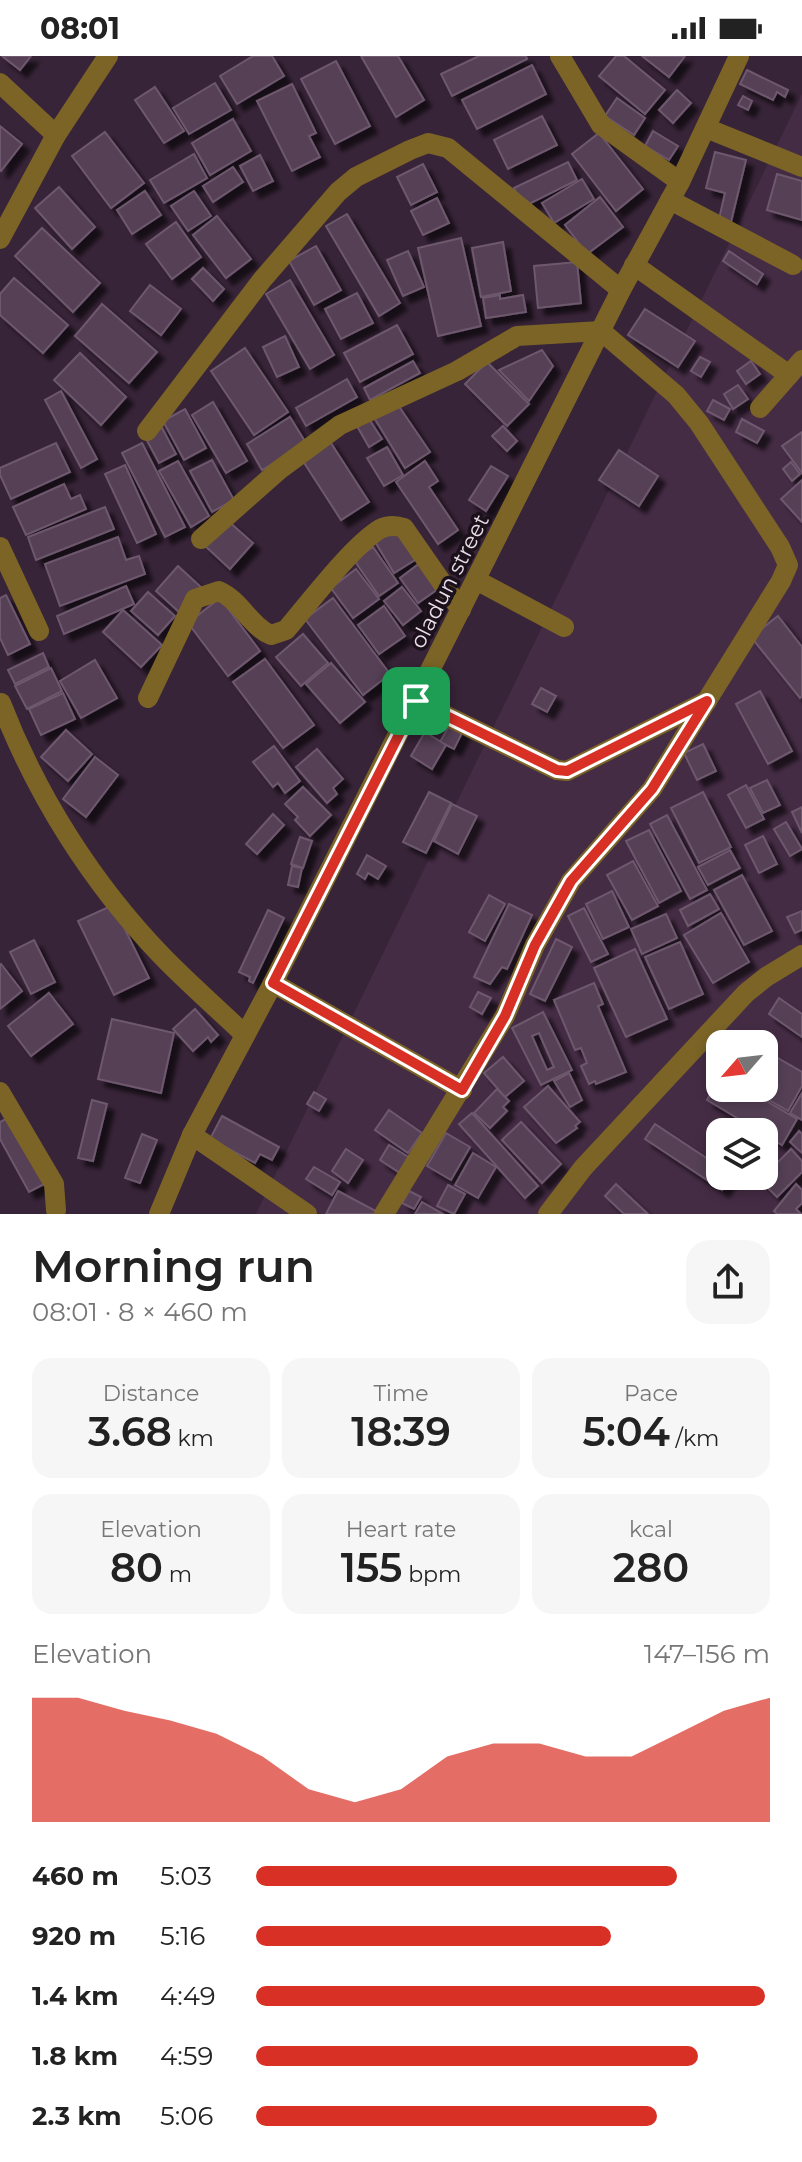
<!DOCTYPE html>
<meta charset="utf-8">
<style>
:root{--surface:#fff;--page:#f6f6f6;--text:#222;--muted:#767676;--accent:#d93025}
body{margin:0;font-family:Montserrat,sans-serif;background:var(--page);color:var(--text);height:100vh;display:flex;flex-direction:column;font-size:30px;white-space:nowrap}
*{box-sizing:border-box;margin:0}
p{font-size:26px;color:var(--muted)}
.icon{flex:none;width:44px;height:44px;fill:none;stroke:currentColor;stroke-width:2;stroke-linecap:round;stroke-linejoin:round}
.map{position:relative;height:1158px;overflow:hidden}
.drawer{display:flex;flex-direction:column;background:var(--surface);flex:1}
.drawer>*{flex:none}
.needle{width:52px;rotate:242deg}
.controls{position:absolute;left:706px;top:974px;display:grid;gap:16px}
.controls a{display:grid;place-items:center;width:72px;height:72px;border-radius:16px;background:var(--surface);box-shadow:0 4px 12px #0003;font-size:40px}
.pin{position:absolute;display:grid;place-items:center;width:68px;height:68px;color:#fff;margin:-34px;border-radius:16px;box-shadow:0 4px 12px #0006}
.round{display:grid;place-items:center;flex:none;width:84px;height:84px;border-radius:24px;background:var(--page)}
.overview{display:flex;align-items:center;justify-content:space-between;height:136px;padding:0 32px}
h1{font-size:44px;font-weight:600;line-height:60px}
.metrics{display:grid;grid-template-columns:repeat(3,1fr);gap:12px;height:136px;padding:8px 32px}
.metrics div{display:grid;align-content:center;border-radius:20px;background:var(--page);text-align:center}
.metrics b{font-size:40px;font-weight:600}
.metrics small{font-size:22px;font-weight:400}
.metrics p{font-size:22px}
.chart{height:224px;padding:16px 32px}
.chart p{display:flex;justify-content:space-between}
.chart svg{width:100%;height:144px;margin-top:8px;fill:var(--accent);opacity:.7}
ul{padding:0 32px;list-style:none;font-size:26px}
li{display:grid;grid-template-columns:128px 96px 1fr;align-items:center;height:60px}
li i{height:20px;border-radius:10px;background:var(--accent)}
.status{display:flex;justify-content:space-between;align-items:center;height:56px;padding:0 40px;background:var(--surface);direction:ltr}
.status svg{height:22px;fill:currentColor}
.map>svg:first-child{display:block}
.built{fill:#452c45;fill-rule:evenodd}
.building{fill:#554055;stroke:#6e586e;stroke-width:2;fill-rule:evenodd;filter:url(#shadow)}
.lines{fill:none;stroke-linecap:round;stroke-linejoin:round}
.minor{stroke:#7b6426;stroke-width:20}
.route-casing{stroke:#fff;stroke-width:16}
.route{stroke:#d93025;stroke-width:10}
.labels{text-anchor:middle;stroke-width:7;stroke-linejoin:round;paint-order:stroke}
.street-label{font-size:22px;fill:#eaddea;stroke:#1a111a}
</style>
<div class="status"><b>08:01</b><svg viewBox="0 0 49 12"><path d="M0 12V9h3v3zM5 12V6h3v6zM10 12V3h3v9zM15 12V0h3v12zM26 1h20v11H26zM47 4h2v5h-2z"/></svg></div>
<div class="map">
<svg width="802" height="1158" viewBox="0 0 802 1158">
<defs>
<filter id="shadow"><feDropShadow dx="7" dy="7" stdDeviation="2" flood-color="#0009"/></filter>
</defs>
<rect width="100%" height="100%" fill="#382438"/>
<path class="built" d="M802,38V1158H256ZM720,988H764V1032H720ZM720,1076H764V1120H720Z"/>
<g class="building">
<path d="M2,0H31L20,14Z"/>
<path d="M253,0H272L284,20L237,48L220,20Z"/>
<path d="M361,0H398L424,44L396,61Z"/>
<path d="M479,0H526L527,3L452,40L441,18Z"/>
<path d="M616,0H624L665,34L645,58L599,20Z"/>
<path d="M642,0H685L669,21Z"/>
<path d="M336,5L370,70L335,88L301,23Z"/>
<path d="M532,9L546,38L477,73L462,44Z"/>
<path d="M747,14L788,34L785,41L777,36L773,44L740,28Z"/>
<path d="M215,27L231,54L189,78L173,52Z"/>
<path d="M292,28L316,77L309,80L320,101L292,115L257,45Z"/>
<path d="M155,31L184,75L164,87L135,44Z"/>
<path d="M677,34L691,47L673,67L659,54Z"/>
<path d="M743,40L752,45L748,54L738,49Z"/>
<path d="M617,42L645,62L634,79L605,60Z"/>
<path d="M542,60L557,89L508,113L494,84Z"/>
<path d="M233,63L251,95L210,119L192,87Z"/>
<path d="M0,70L22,88L1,115L0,114Z"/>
<path d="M653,75L678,90L669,104L645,90Z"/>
<path d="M105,76L144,127L111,152L72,100Z"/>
<path d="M599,77L643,133L616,155L572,98Z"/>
<path d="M715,96L746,104L731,166L719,163L725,137L706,132Z"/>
<path d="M194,98L207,122L164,147L150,124Z"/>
<path d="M260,99L273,125L253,135L240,110Z"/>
<path d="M568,106L577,124L523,151L514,132Z"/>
<path d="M423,108L437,136L411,149L397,121Z"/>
<path d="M233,111L243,126L213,146L203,130Z"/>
<path d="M777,118L802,125V164L767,154Z"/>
<path d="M582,123L594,143L554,167L542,147Z"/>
<path d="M59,131L95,171L72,193L35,152Z"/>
<path d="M145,135L161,159L132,178L117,154Z"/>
<path d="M194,135L211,160L188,175L171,150Z"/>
<path d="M600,141L623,171L587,198L565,169Z"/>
<path d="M437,142L449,167L423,179L411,155Z"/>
<path d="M347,158L400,247L379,260L326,170Z"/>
<path d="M217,160L251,203L226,222L193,179Z"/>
<path d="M176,166L201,201L172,223L146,188Z"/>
<path d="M42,172L100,227L73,256L15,200Z"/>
<path d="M461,182L481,270L438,280L418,192Z"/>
<path d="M503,186L511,235L481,241L472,192Z"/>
<path d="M316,190L341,234L314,249L289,205Z"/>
<path d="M408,195L424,231L403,240L387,204Z"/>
<path d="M729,195L763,218L757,228L723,205Z"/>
<path d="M577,206L581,247L538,252L534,210Z"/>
<path d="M203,212L224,233L213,245L192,223Z"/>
<path d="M14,222L68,269L43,297L0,259V238Z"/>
<path d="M290,224L334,299L310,313L266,238Z"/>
<path d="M150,229L181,253L161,279L130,255Z"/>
<path d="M357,237L373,267L341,283L325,253Z"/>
<path d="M500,239V243L523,239L526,256L486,262L483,242Z"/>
<path d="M102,248L157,296L129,327L75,280Z"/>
<path d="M645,253L695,285L678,311L628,279Z"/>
<path d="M397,269L413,298L360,326L344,297Z"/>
<path d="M285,280L299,311L277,321L263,291Z"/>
<path d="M245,292L288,356L254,379L211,315Z"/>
<path d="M542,294L553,310L529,345L499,314Z"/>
<path d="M80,297L126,341L101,369L54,324Z"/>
<path d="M700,301L710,306L701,321L691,315Z"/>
<path d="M413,305L420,317L370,344L364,332Z"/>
<path d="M751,305L760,318L746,328L737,315Z"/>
<path d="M487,306L529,348L507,370L465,328Z"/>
<path d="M347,323L357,341L306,370L296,352Z"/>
<path d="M738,329L748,343L733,353L724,338Z"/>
<path d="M61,335L97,403L81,412L45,344Z"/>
<path d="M713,344L730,353L724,364L707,355Z"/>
<path d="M213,346L247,405L226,417L192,359Z"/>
<path d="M398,349L430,396L405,412L373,360Z"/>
<path d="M185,353L206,392L184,404L163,365Z"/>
<path d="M290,361L306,387L262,414L247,388Z"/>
<path d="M369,363L382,383L369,391L357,370Z"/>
<path d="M742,363L764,375L757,387L736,376Z"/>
<path d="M161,370L176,398L159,407L144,379Z"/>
<path d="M503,370L517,385L507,395L492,380Z"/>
<path d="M802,376V417L782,390Z"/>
<path d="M329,384L369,446L341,464L301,402Z"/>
<path d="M56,387L70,416L11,443L0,419V412Z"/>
<path d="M142,387L185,471L165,481L122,397Z"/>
<path d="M387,391L403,419L384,430L367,402Z"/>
<path d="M619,394L658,420L639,450L599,424Z"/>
<path d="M212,404L234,444L212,456L190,415Z"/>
<path d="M178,405L209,460L191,471L159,415Z"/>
<path d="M425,405L438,425L429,431L458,474L438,488L396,426Z"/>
<path d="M791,406L800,418L792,425L783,413Z"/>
<path d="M125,409L156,478L137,487L105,418Z"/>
<path d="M491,410L508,420L486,455L469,444Z"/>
<path d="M802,424V466L781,443Z"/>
<path d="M64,428L71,443L80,439L86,453L26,479L13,451Z"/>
<path d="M105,451L114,473L36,504L28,481Z"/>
<path d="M227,464L253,487L230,513L204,489Z"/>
<path d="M395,471L415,504L394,517L374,484Z"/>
<path d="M118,481L126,504L139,500L145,518L60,550L45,508Z"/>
<path d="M373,491L398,527L379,540L354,504Z"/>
<path d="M420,507L438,533L418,547L400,522Z"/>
<path d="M178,510L202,532L180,557L156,535Z"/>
<path d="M356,513L379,543L353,562L331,532Z"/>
<path d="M126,530L134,548L64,578L57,560Z"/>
<path d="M402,531L421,555L403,569L384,545Z"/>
<path d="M148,536L175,560L158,579L131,555Z"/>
<path d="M6,539L30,588L8,599L0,582V542Z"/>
<path d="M220,542L260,595L228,620L188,567Z"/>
<path d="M333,542L390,618L363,639L305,563Z"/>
<path d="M384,550L405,580L379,598L358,569Z"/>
<path d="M123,554L162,589L141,611L103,576Z"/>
<path d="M778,560L802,591V640L800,642L751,581Z"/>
<path d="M303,578L328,607L301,630L276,601Z"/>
<path d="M43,597L49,611L15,628L8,614Z"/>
<path d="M265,603L314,669L283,692L233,626Z"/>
<path d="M95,604L117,642L81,662L60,625Z"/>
<path d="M331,607L365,646L340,667L306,628Z"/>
<path d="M51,612L62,635L27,653L15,630Z"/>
<path d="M541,632L556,640L547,656L532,648Z"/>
<path d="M760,635L792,695L768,708L736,648Z"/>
<path d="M63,637L75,663L41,679L29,653Z"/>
<path d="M450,668L463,675L454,693L440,686Z"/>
<path d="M66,674L92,698L68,725L41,701Z"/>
<path d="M425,676L446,689L432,713L411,700Z"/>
<path d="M703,688L716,715L697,724L684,697Z"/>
<path d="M274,690L300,725L285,737L278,727L273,731L253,706Z"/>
<path d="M317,693L343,723L333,732L337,738L327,747L296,711Z"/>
<path d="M95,701L118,719L86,761L63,743Z"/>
<path d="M767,724L780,749L763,757L750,732Z"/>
<path d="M746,729L764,763L746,772L728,739Z"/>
<path d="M303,731L331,759L310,780L295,764L298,761L285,748Z"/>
<path d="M429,736L451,747L426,797L403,786Z"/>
<path d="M703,736L731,791L699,807L671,752Z"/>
<path d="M452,748L477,760L458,798L434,785Z"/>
<path d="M802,751V777L792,756Z"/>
<path d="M273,758L284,769L257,798L246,788Z"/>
<path d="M667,759L707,834L690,843L650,768Z"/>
<path d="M786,766L802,793L790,800L774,773Z"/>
<path d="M649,774L681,835L659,847L626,785Z"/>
<path d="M763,780L777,808L759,817L745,789Z"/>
<path d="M300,781L312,785L303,812L291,808Z"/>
<path d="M730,794L740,812L708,829L698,811Z"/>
<path d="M367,799L386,810L378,823L368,817L365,823L357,818Z"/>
<path d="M633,805L658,850L632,864L607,819Z"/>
<path d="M292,810L302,812L298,831L288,829Z"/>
<path d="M742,819L772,875L744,889L714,834Z"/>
<path d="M612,835L629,871L603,883L586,848Z"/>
<path d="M710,838L719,853L688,870L680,854Z"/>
<path d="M489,839L505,848L485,885L469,876Z"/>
<path d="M509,848L532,859L507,913L502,911L490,928L474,921Z"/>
<path d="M113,849L149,922L114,939L78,865Z"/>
<path d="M584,852L608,898L591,906L568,860Z"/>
<path d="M268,854L284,862L253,927L249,925L250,921L239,916Z"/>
<path d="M802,855V874L795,877L787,861Z"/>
<path d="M721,857L749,906L713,927L684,879Z"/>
<path d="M666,858L677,882L642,898L631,873Z"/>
<path d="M556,883L572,891L545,945L530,938Z"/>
<path d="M34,884L55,926L31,938L10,896Z"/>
<path d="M680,886L703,938L669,953L645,901Z"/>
<path d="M635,893L667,963L626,981L594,912Z"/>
<path d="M1,908L22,935L0,953V909Z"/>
<path d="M594,927L603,948L598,950L626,1016L596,1028L595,1025L589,1028L581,1010L587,1007L581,992L575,994L554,944Z"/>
<path d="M478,936L491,942L482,958L470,951Z"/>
<path d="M49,937L73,968L31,1000L8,970Z"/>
<path d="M779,942L802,958V981L769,958Z"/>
<path d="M195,953L218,979L211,986L208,981L193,995L173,973Z"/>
<path d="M543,956L572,1014L541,1029L512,972ZM539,977L554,1011L547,1014L532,980Z"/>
<path d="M112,963L174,977L161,1037L98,1023Z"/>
<path d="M764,994L802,1016V1030L788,1055L748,1032H764Z"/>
<path d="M503,1001L524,1025L505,1041L484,1017Z"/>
<path d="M569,1017L582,1044L570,1051L554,1025Z"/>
<path d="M720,1022V1032H744L797,1063L782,1089L707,1044Z"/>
<path d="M548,1030L580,1066L575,1070L577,1072L556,1087L524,1051Z"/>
<path d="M497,1033L509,1045L503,1051L507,1055L490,1072L474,1057Z"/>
<path d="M314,1036L326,1043L319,1055L307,1048Z"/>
<path d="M802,1037V1064L790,1057Z"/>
<path d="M92,1044L107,1048L93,1105L78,1102Z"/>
<path d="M389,1054L422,1077L408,1097L375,1074Z"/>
<path d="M472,1057L538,1130L525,1142L459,1068Z"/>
<path d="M11,1060L48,1126L29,1136L0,1083V1066Z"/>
<path d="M222,1060L279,1091L272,1104L260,1098L255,1107L210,1083Z"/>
<path d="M521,1066L561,1108L542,1127L502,1084Z"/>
<path d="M655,1068L720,1111V1120H732L722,1134L645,1083Z"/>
<path d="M799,1075L802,1078V1097L790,1086Z"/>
<path d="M446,1077L470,1091L451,1124L427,1110Z"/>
<path d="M142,1078L157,1084L140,1127L125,1122Z"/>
<path d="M389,1089L410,1102L400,1117L380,1104Z"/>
<path d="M346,1093L363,1104L348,1127L332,1115Z"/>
<path d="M791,1093L802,1105V1116L777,1141L760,1124Z"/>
<path d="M473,1097L496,1111L478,1142L455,1129Z"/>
<path d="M314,1111L340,1126L332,1139L306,1123Z"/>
<path d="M616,1128L648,1158H624L605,1140Z"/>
<path d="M796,1128L802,1134V1147L796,1153L801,1158H777L774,1155Z"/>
<path d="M448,1129L465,1138L454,1158L437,1150Z"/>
<path d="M338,1135L376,1155L374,1158H326Z"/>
<path d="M409,1135L421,1141L414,1153L402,1147Z"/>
<path d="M422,1146L443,1158H415Z"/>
</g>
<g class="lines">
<g class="minor">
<path d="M560,0L601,69L680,126"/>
<path d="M0,27L56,79"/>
<path d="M706,72L802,111"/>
<path d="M670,144L793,209"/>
<path d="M0,183L56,79L108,0"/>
<path d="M634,209L789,319"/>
<path d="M760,352L802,304"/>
<path d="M147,375L262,224L338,136L356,121L410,94L428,87L448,92L621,234"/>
<path d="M201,483L279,414L340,369L457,315L517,280L601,275L676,339L699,367L780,491L788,509L781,525L652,733L571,825L535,889L505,960L384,1158"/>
<path d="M0,491L39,575"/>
<path d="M476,524L564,571"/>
<path d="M148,642L195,543L219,535C241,545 249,569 271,579L286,574C309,547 352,490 380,473C388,469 395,469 404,472L461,554"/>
<path d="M416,645L557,714L567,715L707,645"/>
<path d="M1,647C37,740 92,827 161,899C188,927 217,952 245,979"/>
<path d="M273,927L462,1034"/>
<path d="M0,1036L54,1128L56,1154"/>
<path d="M192,1079L307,1158"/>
<path d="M159,1158L192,1079L273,927L621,234L680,126L739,0"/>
<path d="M548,1158L583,1112L746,937L766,921L802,899"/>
</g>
</g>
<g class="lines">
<defs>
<path id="route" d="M416,645L557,714L567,715L707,645L652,733L571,825L535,889L505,960L462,1034L273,927Z"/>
</defs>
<use href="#route" class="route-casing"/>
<use href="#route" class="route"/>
</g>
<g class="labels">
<g class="street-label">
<text transform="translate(449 525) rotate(-63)" y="8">oladun street</text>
</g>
</g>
</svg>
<div class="controls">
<a><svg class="needle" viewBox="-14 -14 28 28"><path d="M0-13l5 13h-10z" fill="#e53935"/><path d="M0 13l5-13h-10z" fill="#767676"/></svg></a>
<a><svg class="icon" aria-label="layers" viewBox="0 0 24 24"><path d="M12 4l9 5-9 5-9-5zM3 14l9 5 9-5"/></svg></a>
</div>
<div class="pin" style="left:416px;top:645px;background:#1e9e55"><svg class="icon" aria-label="arrive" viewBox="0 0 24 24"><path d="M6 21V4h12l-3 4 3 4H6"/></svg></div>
</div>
<section class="drawer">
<div class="overview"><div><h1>Morning run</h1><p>08:01 · 8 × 460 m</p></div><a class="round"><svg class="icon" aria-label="share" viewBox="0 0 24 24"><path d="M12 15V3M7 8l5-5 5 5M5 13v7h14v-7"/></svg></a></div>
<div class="metrics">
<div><p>Distance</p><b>3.68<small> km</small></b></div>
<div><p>Time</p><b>18:39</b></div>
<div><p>Pace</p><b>5:04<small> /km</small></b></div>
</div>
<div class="metrics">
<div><p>Elevation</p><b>80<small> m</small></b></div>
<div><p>Heart rate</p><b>155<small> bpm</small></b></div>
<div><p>kcal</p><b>280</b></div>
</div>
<div class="chart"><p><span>Elevation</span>147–156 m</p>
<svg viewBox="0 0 160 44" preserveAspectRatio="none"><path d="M0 44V6L10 6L20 10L30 13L40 17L50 24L60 34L70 38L80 34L90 24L100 20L110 20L120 24L130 24L140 17L150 10L160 6V44z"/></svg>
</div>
<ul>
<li><b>460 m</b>5:03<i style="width:82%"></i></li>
<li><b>920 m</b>5:16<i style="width:69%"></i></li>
<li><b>1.4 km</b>4:49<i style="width:99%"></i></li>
<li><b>1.8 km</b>4:59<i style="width:86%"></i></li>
<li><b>2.3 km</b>5:06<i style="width:78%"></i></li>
</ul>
</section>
